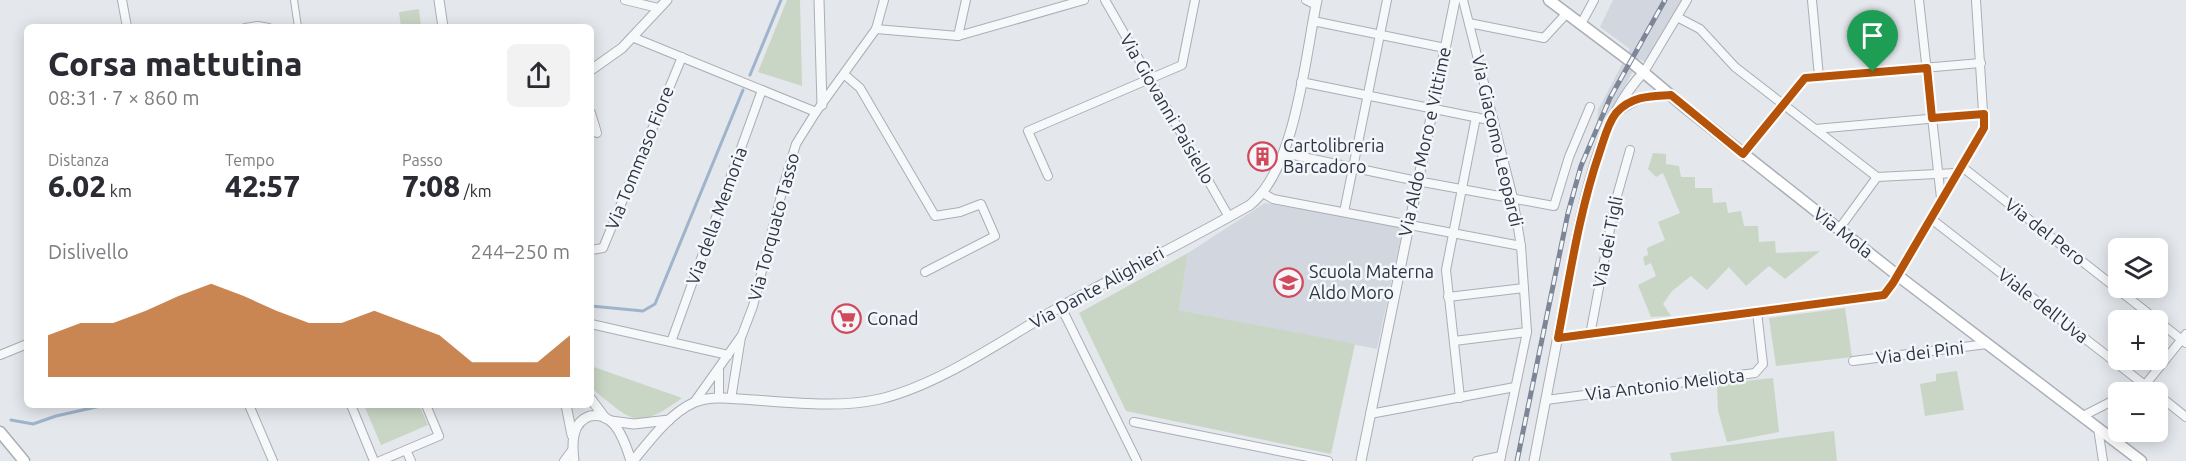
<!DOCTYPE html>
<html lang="it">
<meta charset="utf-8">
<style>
:root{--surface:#fff;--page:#f2f2f3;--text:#2b2b33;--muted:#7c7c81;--accent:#b45309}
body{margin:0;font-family:Ubuntu,sans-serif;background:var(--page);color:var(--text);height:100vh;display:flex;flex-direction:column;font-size:22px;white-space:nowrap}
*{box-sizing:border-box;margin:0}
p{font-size:20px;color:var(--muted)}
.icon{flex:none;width:33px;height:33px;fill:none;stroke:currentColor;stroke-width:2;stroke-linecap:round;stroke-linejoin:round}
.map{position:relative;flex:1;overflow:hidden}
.details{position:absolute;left:24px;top:24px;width:570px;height:384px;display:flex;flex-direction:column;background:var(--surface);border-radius:9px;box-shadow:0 3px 15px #0003}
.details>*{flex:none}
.buttons{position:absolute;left:2108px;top:238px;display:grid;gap:12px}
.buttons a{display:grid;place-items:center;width:60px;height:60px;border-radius:9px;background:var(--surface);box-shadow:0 3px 15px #0003;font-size:30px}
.pin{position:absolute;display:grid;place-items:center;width:51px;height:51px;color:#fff;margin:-62px -26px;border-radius:50% 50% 50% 0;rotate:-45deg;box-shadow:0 0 6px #0007}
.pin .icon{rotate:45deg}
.round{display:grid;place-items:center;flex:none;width:63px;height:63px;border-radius:9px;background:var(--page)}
.headline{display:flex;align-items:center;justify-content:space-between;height:102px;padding:0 24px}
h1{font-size:33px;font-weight:800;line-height:45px}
.stats{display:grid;grid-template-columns:repeat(3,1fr);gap:9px;height:102px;padding:6px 24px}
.stats div{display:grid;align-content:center}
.stats b{font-size:30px;font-weight:800}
.stats small{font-size:16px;font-weight:400}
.stats p{font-size:16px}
.chart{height:168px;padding:12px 24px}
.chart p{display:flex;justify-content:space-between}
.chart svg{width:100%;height:108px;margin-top:6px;fill:var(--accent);opacity:.7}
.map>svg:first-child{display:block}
.built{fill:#d2d6de}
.green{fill:#c9d6c5}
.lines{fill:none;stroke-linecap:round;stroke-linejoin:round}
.stream{stroke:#9fb4cc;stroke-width:3}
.pedestrian-casing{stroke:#a9aeb7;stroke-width:8}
.minor-casing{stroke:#a9aeb7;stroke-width:10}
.tertiary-casing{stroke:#a9aeb7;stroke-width:11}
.secondary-casing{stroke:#a9aeb7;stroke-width:13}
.pedestrian{stroke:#f7f8fa;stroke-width:6}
.minor{stroke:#f7f8fa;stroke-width:8}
.tertiary{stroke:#f7f8fa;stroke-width:9}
.secondary{stroke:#fff;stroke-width:10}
.rail-casing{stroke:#7d8696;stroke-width:5}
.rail{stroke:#f4f6f9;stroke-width:3;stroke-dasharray:9;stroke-linecap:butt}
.route-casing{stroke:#fff;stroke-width:12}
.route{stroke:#b45309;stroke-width:8}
.labels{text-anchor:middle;stroke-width:5;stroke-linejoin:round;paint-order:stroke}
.street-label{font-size:18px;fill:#2b3445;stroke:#f4f6f9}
.poi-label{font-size:18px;fill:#2b3445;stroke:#f4f6f9;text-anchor:start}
</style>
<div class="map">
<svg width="2186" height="461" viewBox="0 0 2186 461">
<rect width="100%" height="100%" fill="#e4e7ec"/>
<g class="built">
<path d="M1613,0H1682L1651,55L1645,62L1639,59L1611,113L1597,123L1598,110L1630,49L1600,27Z"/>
<path d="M1265,203L1403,227L1377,349L1179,310L1188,253Z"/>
</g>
<g class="green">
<path d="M787,0H800L802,86L758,72Z"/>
<path d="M419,9L421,27H401L399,12Z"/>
<path d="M1653,153L1666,154V164L1679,166L1681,177H1695V188H1712L1713,203L1726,202L1728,213L1741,211L1744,226H1758L1759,242L1775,241L1776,253L1820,251L1785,279L1769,266L1746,286L1729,267L1707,290L1691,276L1672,291L1663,304L1671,316L1651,317L1638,285L1656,276L1651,263L1645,266L1643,257L1648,255L1647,248L1665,240L1658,222L1680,213L1663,173L1656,177L1648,169Z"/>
<path d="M1188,253L1179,310L1355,344L1331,454L1126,411L1079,313Z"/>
<path d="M1845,308L1852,357L1776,366L1769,318Z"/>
<path d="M591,366L682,398C635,432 633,421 591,388Z"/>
<path d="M1957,371L1964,410L1925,416L1920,384L1936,381V374Z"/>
<path d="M1773,378L1779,432L1727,442L1718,411L1717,384Z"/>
<path d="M364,405H419L428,425L381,445Z"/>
<path d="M1834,431L1837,461H1672L1670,453Z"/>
</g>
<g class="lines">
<g class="stream">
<path d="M750,75L781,0"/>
<path d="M591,306L643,311L655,304L743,90"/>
<path d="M11,420L33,424L56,416L105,405"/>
</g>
<defs>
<g id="pedestrian">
<path d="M294,0L298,27"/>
<path d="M245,27L258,25L269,27"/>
</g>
<g id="minor">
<path d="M122,0L127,27"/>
<path d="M625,0L658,8"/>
<path d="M1105,0L1229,217"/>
<path d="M1306,0L1316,5"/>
<path d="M1463,0L1513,198L1521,246L1527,332L1500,461"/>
<path d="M1812,0L1819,77"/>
<path d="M1919,0L1941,198"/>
<path d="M1677,17L1700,29L1735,67L1877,177"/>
<path d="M1313,21L1445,48"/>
<path d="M1469,23L1544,38L1567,13"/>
<path d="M1581,24L1594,0"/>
<path d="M876,29L958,36L1084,0"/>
<path d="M958,36L966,0"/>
<path d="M632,37L816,112"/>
<path d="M1644,72L1687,0"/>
<path d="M845,75L860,88L935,216L960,212L981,204L995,236L925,272"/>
<path d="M1301,82L1494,121"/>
<path d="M591,113L597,133"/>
<path d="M1815,129L1984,114"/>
<path d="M1284,153L1417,181L1554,206L1569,157L1590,107"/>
<path d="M1743,154L1805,78L1981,63"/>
<path d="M1961,166L2186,343"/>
<path d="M1048,176L1028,131L1182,65L1195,0"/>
<path d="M1263,193L1273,199L1521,246"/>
<path d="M1344,212L1387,0"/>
<path d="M1930,218L2155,393"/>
<path d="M1839,229L1877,177L1956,173"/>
<path d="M591,250L603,248L682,57"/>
<path d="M1448,297L1524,288"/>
<path d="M1061,307L1137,461"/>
<path d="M591,324L728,355"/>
<path d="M1590,335L1615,203L1630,150"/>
<path d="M1558,338L1884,295L1892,283L1984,128L1976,0"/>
<path d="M1454,341L1527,332"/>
<path d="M671,342L762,90"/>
<path d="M0,355L27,344"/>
<path d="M1853,361L1987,344"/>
<path d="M719,371V398"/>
<path d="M2129,393L2145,385L2186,334"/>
<path d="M2157,394L2186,417"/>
<path d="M1460,398L1446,270L1476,117"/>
<path d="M731,399L741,337"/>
<path d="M1546,400L1755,373L1763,364L1757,312"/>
<path d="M695,401L742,335L753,306L784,184L796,144L816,112L876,29L884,0"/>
<path d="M249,405L273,461"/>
<path d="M351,405L374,461"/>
<path d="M1370,414L1515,387"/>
<path d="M2083,416L2118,398"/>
<path d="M1134,422L1328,461"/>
<path d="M2098,428L2103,461"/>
<path d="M406,450L411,461"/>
<path d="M380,461L439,436L426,405"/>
<path d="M564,461L573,449"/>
<path d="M1477,461L1501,456"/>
</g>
<g id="tertiary">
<path d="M439,0L443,27"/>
<path d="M819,0L822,105"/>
<path d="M591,70L622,48L667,0"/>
<path d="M1620,110C1638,96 1649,96 1671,95"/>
<path d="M591,399L605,418"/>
<path d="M566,405L572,435"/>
<path d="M611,421L634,424L669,420"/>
<path d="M574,461C572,445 571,422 590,416C596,415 604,416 609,420C620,427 627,448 631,461"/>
<path d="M633,461C650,440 670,413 695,402C713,395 735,399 754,400C795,403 840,408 880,399C941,384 1004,339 1058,308C1122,273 1187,241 1250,205C1296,168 1305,57 1317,0"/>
<path d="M1361,461L1455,0"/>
<path d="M1534,461C1545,405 1555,350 1566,294C1580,223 1592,126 1644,72"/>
</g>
<g id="secondary">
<path d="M1549,0L1630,61L1687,109L1897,275L2141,461"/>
<path d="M0,432L24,461"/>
</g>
</defs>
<use href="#pedestrian" class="pedestrian-casing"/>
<use href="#minor" class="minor-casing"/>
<use href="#tertiary" class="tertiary-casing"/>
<use href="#secondary" class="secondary-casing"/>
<use href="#pedestrian" class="pedestrian"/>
<use href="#minor" class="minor"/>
<use href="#tertiary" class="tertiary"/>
<use href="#secondary" class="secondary"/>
<defs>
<path id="rail" d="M1517,461L1568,213L1581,166L1610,98L1665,0"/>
</defs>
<use href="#rail" class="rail-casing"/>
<use href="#rail" class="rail"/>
</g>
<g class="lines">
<defs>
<path id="route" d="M1927,68L1932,118L1984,114V128L1893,283L1884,295L1558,338C1570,275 1579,212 1600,151C1604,139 1608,123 1616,113C1631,96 1650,96 1671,95L1743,154L1805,78Z"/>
</defs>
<use href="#route" class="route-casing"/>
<use href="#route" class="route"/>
</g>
<defs>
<symbol id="building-ring" viewBox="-11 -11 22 22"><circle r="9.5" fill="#f4f6f9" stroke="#d1495b" stroke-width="1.5"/><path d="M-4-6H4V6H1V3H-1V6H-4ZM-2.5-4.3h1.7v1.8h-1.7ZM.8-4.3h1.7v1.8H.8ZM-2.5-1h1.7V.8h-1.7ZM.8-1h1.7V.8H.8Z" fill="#d1495b"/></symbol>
<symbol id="school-ring" viewBox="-11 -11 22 22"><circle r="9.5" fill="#f4f6f9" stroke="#d1495b" stroke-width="1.5"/><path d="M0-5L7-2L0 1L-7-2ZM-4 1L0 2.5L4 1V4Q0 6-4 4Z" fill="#d1495b"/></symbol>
<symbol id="supermarket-ring" viewBox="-11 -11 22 22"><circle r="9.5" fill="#f4f6f9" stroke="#d1495b" stroke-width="1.5"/><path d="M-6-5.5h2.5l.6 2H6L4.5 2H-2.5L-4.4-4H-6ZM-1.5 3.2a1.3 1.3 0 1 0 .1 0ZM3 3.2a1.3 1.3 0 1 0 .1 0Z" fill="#d1495b"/></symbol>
</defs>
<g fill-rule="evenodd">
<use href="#building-ring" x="1246" y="140" width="33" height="33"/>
<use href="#school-ring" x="1272" y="266" width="33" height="33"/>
<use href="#supermarket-ring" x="830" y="302" width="33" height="33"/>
</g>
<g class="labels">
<g class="street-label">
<text transform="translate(1167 109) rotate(60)" y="6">Via Giovanni Paisiello</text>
<text transform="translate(1497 141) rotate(77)" y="6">Via Giacomo Leopardi</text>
<text transform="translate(1425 142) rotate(-78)" y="6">Via Aldo Moro e Vittime</text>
<text transform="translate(640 158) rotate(-68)" y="6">Via Tommaso Fiore</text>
<text transform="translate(717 216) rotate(-70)" y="6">Via della Memoria</text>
<text transform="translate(774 227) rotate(-75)" y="6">Via Torquato Tasso</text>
<text transform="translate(2045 232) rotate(38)" y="6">Via del Pero</text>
<text transform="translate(1843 233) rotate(38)" y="6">Via Mola</text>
<text transform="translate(1608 242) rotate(-79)" y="6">Via dei Tigli</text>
<text transform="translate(1097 288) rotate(-29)" y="6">Via Dante Alighieri</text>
<text transform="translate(2043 306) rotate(38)" y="6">Viale dell'Uva</text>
<text transform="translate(1920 353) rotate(-7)" y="6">Via dei Pini</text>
<text transform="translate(1665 385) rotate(-7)" y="6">Via Antonio Meliota</text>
</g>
<g class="poi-label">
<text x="1283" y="152">Cartolibreria<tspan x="1283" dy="21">Barcadoro</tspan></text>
<text x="1309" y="278">Scuola Materna<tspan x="1309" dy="21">Aldo Moro</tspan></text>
<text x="867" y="325">Conad</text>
</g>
</g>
</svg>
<div class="buttons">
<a><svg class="icon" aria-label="layers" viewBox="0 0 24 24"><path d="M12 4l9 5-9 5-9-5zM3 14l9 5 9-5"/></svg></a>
<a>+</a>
<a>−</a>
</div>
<div class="pin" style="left:1873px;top:72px;background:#1e9e55"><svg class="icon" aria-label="arrive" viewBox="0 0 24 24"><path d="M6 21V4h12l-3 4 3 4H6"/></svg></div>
<section class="details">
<div class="headline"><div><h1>Corsa mattutina</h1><p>08:31 · 7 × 860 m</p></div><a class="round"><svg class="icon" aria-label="share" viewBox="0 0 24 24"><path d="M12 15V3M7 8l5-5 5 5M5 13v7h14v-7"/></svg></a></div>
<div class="stats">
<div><p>Distanza</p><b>6.02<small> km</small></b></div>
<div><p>Tempo</p><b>42:57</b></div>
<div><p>Passo</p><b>7:08<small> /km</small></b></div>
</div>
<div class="chart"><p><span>Dislivello</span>244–250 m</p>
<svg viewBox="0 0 160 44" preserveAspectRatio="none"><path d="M0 44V27L10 22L20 22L30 17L40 11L50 6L60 11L70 17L80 22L90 22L100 17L110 22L120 27L130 38L140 38L150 38L160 27V44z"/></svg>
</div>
</section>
</div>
